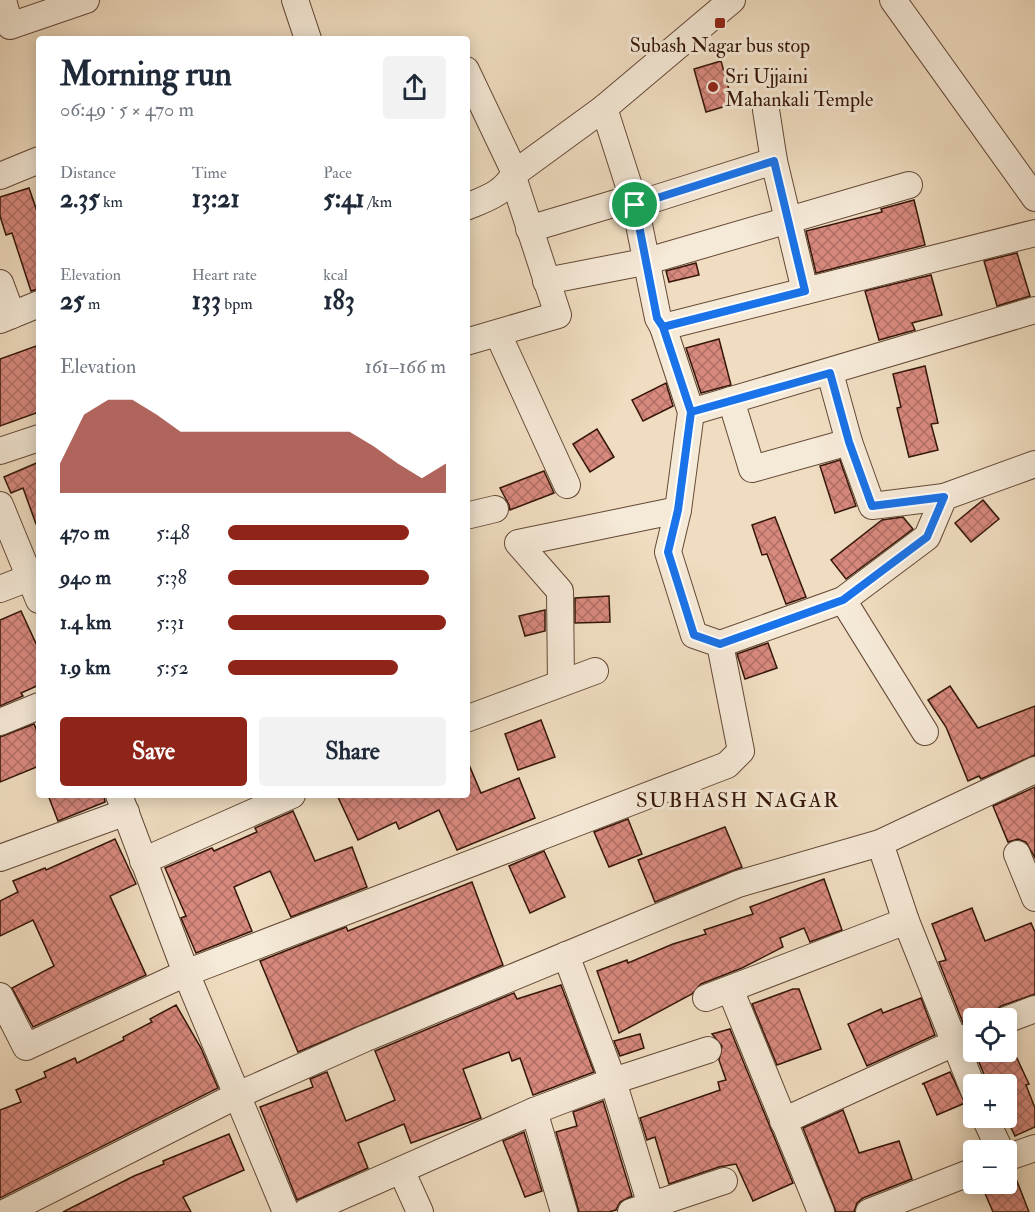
<!DOCTYPE html>
<meta charset="utf-8">
<style>
:root{--surface:#fff;--page:#f2f2f3;--text:#1f2937;--muted:#747a83;--accent:#8f2418}
body{margin:0;font-family:"IM FELL Double Pica",serif;background:var(--page);color:var(--text);height:100vh;display:flex;flex-direction:column;font-size:22px;white-space:nowrap}
*{box-sizing:border-box;margin:0}
p{font-size:20px;color:var(--muted)}
.icon{flex:none;width:33px;height:33px;fill:none;stroke:currentColor;stroke-width:2;stroke-linecap:round;stroke-linejoin:round}
.map{position:relative;flex:1;overflow:hidden}
.panel{position:absolute;left:36px;top:36px;width:434px;height:762px;display:flex;flex-direction:column;background:var(--surface);border-radius:6px;box-shadow:0 3px 15px #0003}
.panel>*{flex:none}
.fabs{position:absolute;left:963px;top:1008px;display:grid;gap:12px}
.fabs a{display:grid;place-items:center;width:54px;height:54px;border-radius:6px;background:var(--surface);box-shadow:0 3px 15px #0003;font-size:30px}
.pin{position:absolute;display:grid;place-items:center;width:51px;height:51px;color:#fff;margin:-26px;border:3px solid #fff;border-radius:50%;box-shadow:0 2px 6px #0007}
.round{display:grid;place-items:center;flex:none;width:63px;height:63px;border-radius:6px;background:var(--page)}
.overview{display:flex;align-items:center;justify-content:space-between;height:102px;padding:0 24px}
h1{font-size:33px;font-weight:700;line-height:45px}
.figures{display:grid;grid-template-columns:repeat(3,1fr);gap:9px;height:102px;padding:6px 24px}
.figures div{display:grid;align-content:center}
.figures b{font-size:26px;font-weight:700}
.figures small{font-size:16px;font-weight:400}
.figures p{font-size:16px}
.chart{height:168px;padding:12px 24px}
.chart p{display:flex;justify-content:space-between}
.chart svg{width:100%;height:108px;margin-top:6px;fill:var(--accent);opacity:.7}
.cta{display:flex;gap:12px;margin-top:auto;padding:12px 24px}
.cta a{flex:1;height:69px;border-radius:6px;background:var(--accent);color:#fff;font-size:24px;font-weight:700;line-height:69px;text-align:center}
.cta a+a{background:var(--page);color:var(--text)}
ul{padding:0 24px;list-style:none;font-size:20px}
li{display:grid;grid-template-columns:96px 72px 1fr;align-items:center;height:45px}
li i{height:15px;border-radius:8px;background:var(--accent)}
.map>svg:first-child{display:block}
.building{fill:url(#building-cross-hatch);stroke:#351608;stroke-width:1.5}
.lines{fill:none;stroke-linecap:round;stroke-linejoin:round}
.minor-casing{stroke:#644836;stroke-width:28}
.minor{stroke:#f5e9d7;stroke-width:26}
.route-casing{stroke:#fff;stroke-width:12}
.route{stroke:#1a73e8;stroke-width:8}
.poi-dot{fill:#8f2418;stroke:#f5e9d7;stroke-width:2}
.labels{text-anchor:middle;stroke-width:6;stroke-linejoin:round;paint-order:stroke}
.poi-label{font-size:20px;fill:#351608;stroke:#f5e9d7}
.neighbourhood-label{font-size:21px;letter-spacing:1.5px;fill:#351608;stroke:#f5e9d7}
</style>
<div class="map">
<svg width="1035" height="1212" viewBox="0 0 1035 1212">
<defs>
<pattern id="building-cross-hatch" width="8" height="8" patternUnits="userSpaceOnUse" patternTransform="scale(1.5)"><rect width="8" height="8" fill="#d8897e"/><path d="M0 0l8 8M0 8l8-8" fill="none" stroke="#b06f65"/></pattern>
</defs>
<rect width="100%" height="100%" fill="#f0ddc1"/>
<filter id="stains"><feTurbulence type="fractalNoise" baseFrequency=".00333" numOctaves="4"/><feColorMatrix values="0 0 0 0 .2 0 0 0 0 .09 0 0 0 0 .02 0 0 0 .5 -.17"/></filter>
<radialGradient id="worn" r=".72"><stop offset=".6" stop-color="#630" stop-opacity="0"/><stop offset="1" stop-color="#630" stop-opacity=".3"/></radialGradient>
<g class="building">
<path d="M721,61L733,104L706,112L694,69Z"/>
<path d="M29,188L39,217V289L31,291L12,233L6,235L0,216V197Z"/>
<path d="M914,200L925,245L816,273L806,231L882,212L881,209Z"/>
<path d="M1017,253L1030,296L997,306L984,261Z"/>
<path d="M696,263L699,275L669,282L666,271Z"/>
<path d="M931,275L942,315L912,323L915,330L879,340L865,291Z"/>
<path d="M719,339L731,385L701,393L686,348Z"/>
<path d="M39,345V412L0,426V359Z"/>
<path d="M925,366L938,423L931,424L938,450L909,457L897,408L901,407L893,374Z"/>
<path d="M666,383L673,406L643,421L632,400Z"/>
<path d="M597,429L614,457L590,472L573,444Z"/>
<path d="M840,460L856,506L835,513L820,466Z"/>
<path d="M39,462V524H36L23,488L11,493L4,477Z"/>
<path d="M544,471L554,493L510,510L509,505L500,488Z"/>
<path d="M983,500L999,519L971,542L955,523Z"/>
<path d="M775,517L806,597L786,604L767,554L762,555L752,525Z"/>
<path d="M903,517L913,529L846,579L831,560L882,520Z"/>
<path d="M609,596L610,622L575,623V598Z"/>
<path d="M545,610V631L525,636L519,616Z"/>
<path d="M21,611L39,650V685L21,693L23,696L0,706V620Z"/>
<path d="M768,643L777,668L745,679L737,654Z"/>
<path d="M950,686L978,728L1035,706V755L981,779L979,776L968,781L946,727L928,700Z"/>
<path d="M541,720L555,757L518,770L505,734Z"/>
<path d="M34,724L39,736V766L0,782V737Z"/>
<path d="M467,760L481,793L519,778L535,818L457,850L439,810L399,829L396,822L358,840L337,795H466Z"/>
<path d="M1035,787V858L1026,842L1018,839L1008,842L993,806Z"/>
<path d="M48,795H104L105,802L58,821Z"/>
<path d="M293,811L315,861L352,847L367,887L291,917L270,871L234,887L252,931L196,953L181,918L186,916L165,868L212,848L214,851L257,832L255,828Z"/>
<path d="M628,819L642,854L609,867L594,832Z"/>
<path d="M725,827L742,867L655,902L638,860Z"/>
<path d="M115,839L136,884L110,896L146,975L33,1027L12,988L54,966L33,920L0,936V901L18,892L13,881L45,868L46,870Z"/>
<path d="M544,851L565,897L530,913L509,866Z"/>
<path d="M824,879L842,930L810,942L804,928L780,938L783,947L742,968L701,984L692,994L619,1033L597,971L627,960L628,963L673,944L706,934L704,930L753,914L750,907Z"/>
<path d="M472,882L503,965L298,1052L260,961L346,927L348,931Z"/>
<path d="M972,908L985,941L1031,923L1035,932V994L1001,1006L993,1013L963,1023L939,962L946,960L932,924Z"/>
<path d="M561,985L594,1072L533,1095L520,1058L512,1061L509,1052L463,1069L481,1118L411,1143L404,1124L358,1143L368,1168L297,1200L260,1107L313,1087L310,1079L327,1072L346,1121L395,1100L375,1051L514,993L517,999Z"/>
<path d="M793,989H799L821,1049L777,1065L752,1004Z"/>
<path d="M921,998L935,1035L867,1066L848,1024L881,1009L883,1013Z"/>
<path d="M176,1005L201,1048L218,1088L0,1198V1110L21,1102L16,1090L46,1077L44,1072L75,1058L77,1063L124,1040L123,1037L152,1022L150,1019Z"/>
<path d="M730,1029L793,1183L753,1201L736,1164L719,1167L669,1184L655,1137L647,1140L640,1118L720,1090L718,1082L726,1080L719,1060L722,1046L712,1034Z"/>
<path d="M640,1034L644,1048L620,1056L614,1041Z"/>
<path d="M1006,1035L1029,1084L1026,1085L1035,1108V1127L1015,1136L1006,1117V1084H988L978,1060L983,1057L981,1052H1006Z"/>
<path d="M950,1072L965,1103L937,1115L924,1084H922Z"/>
<path d="M603,1101L632,1196L620,1202L616,1210L609,1212H579L556,1132L577,1126L573,1112Z"/>
<path d="M843,1110L859,1153L899,1141L912,1179L863,1198L857,1203L854,1212H836L803,1128Z"/>
<path d="M524,1132L542,1191L525,1197L503,1141Z"/>
<path d="M229,1134L244,1170L183,1197L191,1212H63L134,1176L164,1164L163,1161Z"/>
<path d="M1013,1171L1029,1212H993L981,1184H1003L1006,1191V1173Z"/>
</g>
<g class="lines">
<defs>
<g id="minor">
<path d="M3,0L10,26L86,0"/>
<path d="M295,0L308,39"/>
<path d="M893,0L1035,198"/>
<path d="M466,70L515,173"/>
<path d="M766,110L774,161"/>
<path d="M0,176L39,160"/>
<path d="M635,205L774,161L805,291"/>
<path d="M466,207C488,198 503,194 515,173L604,108L732,0"/>
<path d="M529,229L633,198"/>
<path d="M546,281L644,262L909,185"/>
<path d="M0,283L12,315"/>
<path d="M0,320L39,304"/>
<path d="M663,327L1035,233"/>
<path d="M498,334L567,485"/>
<path d="M466,342L558,315L513,177"/>
<path d="M830,373L849,442L872,506L944,497"/>
<path d="M731,400L752,469L849,442"/>
<path d="M691,412L1035,310"/>
<path d="M0,451L39,438"/>
<path d="M0,505L39,600"/>
<path d="M466,516L495,509"/>
<path d="M0,589L39,574"/>
<path d="M843,600L925,732"/>
<path d="M720,644L843,600L927,537L944,497L1035,464"/>
<path d="M561,683L560,591L518,543L678,510"/>
<path d="M466,719L595,671"/>
<path d="M0,722L39,706"/>
<path d="M119,795L186,973L286,1212"/>
<path d="M880,843L906,921L974,1091"/>
<path d="M1017,854L1035,898"/>
<path d="M0,858L126,812"/>
<path d="M143,861L292,795"/>
<path d="M566,955L613,1081L653,1212"/>
<path d="M730,989L821,1212"/>
<path d="M0,996L26,1047L186,973L727,765L741,751L720,644L694,635L668,552L678,510L691,412L663,327L658,318L635,205L604,108"/>
<path d="M706,998L906,921"/>
<path d="M1006,1020L1035,1009"/>
<path d="M534,1111L564,1212"/>
<path d="M985,1118L1000,1150"/>
<path d="M783,1121L974,1034"/>
<path d="M1006,1158L1035,1148"/>
<path d="M401,1170L420,1212"/>
<path d="M6,1212L238,1095L366,1038L738,884L880,843L1035,770"/>
<path d="M306,1212L534,1111L613,1081L708,1050"/>
<path d="M631,1212L724,1181"/>
<path d="M869,1212L974,1171"/>
</g>
</defs>
<use href="#minor" class="minor-casing"/>
<use href="#minor" class="minor"/>
</g>
<g class="lines">
<defs>
<path id="route" d="M635,205L657,318L663,327L691,412L678,510L668,552L694,635L720,644L843,600L927,537L944,497L872,506L849,442L830,373L691,412L663,327L805,291L774,161L635,205"/>
</defs>
<use href="#route" class="route-casing"/>
<use href="#route" class="route"/>
</g>
<g class="poi-dot">
<rect x="714" y="17" width="12" height="12" rx="3"/>
<circle cx="713" cy="87" r="6"/>
</g>
<g class="labels">
<g class="poi-label">
<text x="720" y="52">Subash Nagar bus stop</text>
<text x="725" y="83" text-anchor="start">Sri Ujjaini<tspan x="725" dy="23">Mahankali Temple</tspan></text>
</g>
<g class="neighbourhood-label">
<text x="738" y="807">SUBHASH NAGAR</text>
</g>
</g>
<rect width="100%" height="100%" filter="url(#stains)"/>
<rect width="100%" height="100%" fill="url(#worn)"/>
</svg>
<div class="fabs">
<a><svg class="icon" aria-label="locate" viewBox="0 0 24 24"><circle cx="12" cy="12" r="6"/><path d="M12 2v4M12 18v4M2 12h4M18 12h4"/></svg></a>
<a>+</a>
<a>−</a>
</div>
<div class="pin" style="left:635px;top:205px;background:#1e9e55"><svg class="icon" aria-label="arrive" viewBox="0 0 24 24"><path d="M6 21V4h12l-3 4 3 4H6"/></svg></div>
<section class="panel">
<div class="overview"><div><h1>Morning run</h1><p>06:49 · 5 × 470 m</p></div><a class="round"><svg class="icon" aria-label="share" viewBox="0 0 24 24"><path d="M12 15V3M7 8l5-5 5 5M5 13v7h14v-7"/></svg></a></div>
<div class="figures">
<div><p>Distance</p><b>2.35<small> km</small></b></div>
<div><p>Time</p><b>13:21</b></div>
<div><p>Pace</p><b>5:41<small> /km</small></b></div>
</div>
<div class="figures">
<div><p>Elevation</p><b>25<small> m</small></b></div>
<div><p>Heart rate</p><b>133<small> bpm</small></b></div>
<div><p>kcal</p><b>183</b></div>
</div>
<div class="chart"><p><span>Elevation</span>161–166 m</p>
<svg viewBox="0 0 160 44" preserveAspectRatio="none"><path d="M0 44V32L10 12L20 6L30 6L40 12L50 19L60 19L70 19L80 19L90 19L100 19L110 19L120 19L130 25L140 32L150 38L160 32V44z"/></svg>
</div>
<ul>
<li><b>470 m</b>5:48<i style="width:83%"></i></li>
<li><b>940 m</b>5:38<i style="width:92%"></i></li>
<li><b>1.4 km</b>5:31<i style="width:100%"></i></li>
<li><b>1.9 km</b>5:52<i style="width:78%"></i></li>
</ul>
<div class="cta"><a>Save</a><a>Share</a></div>
</section>
</div>
